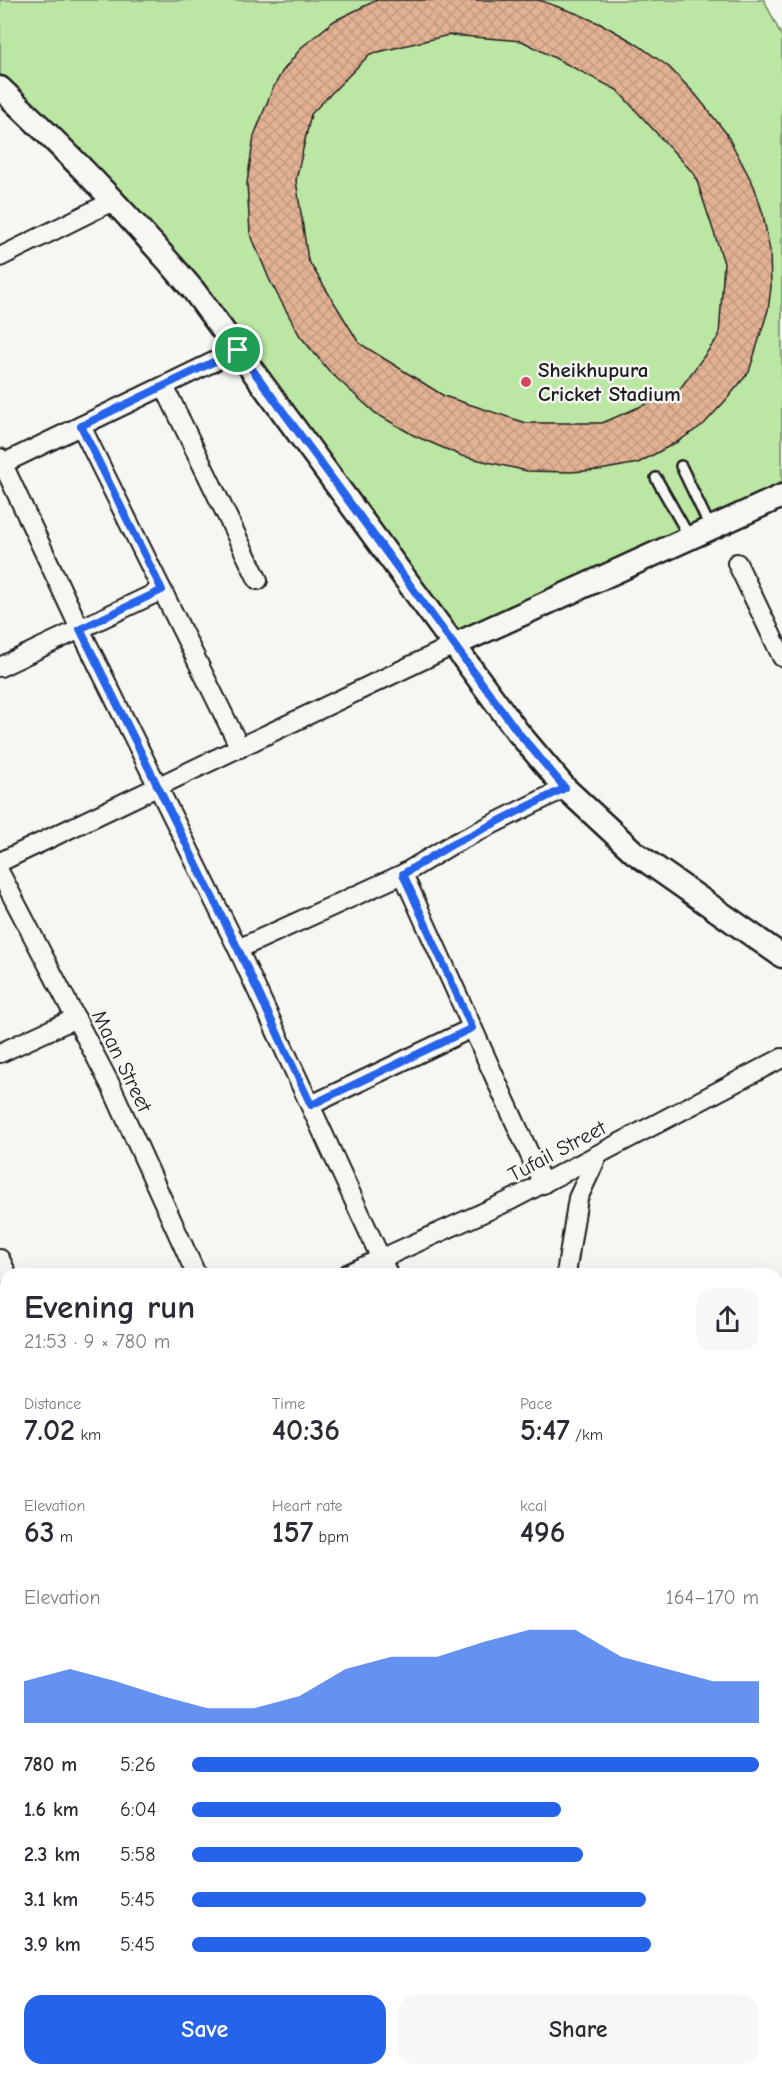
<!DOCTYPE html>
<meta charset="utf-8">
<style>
:root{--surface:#fff;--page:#f7f7f7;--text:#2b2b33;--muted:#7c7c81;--accent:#2563eb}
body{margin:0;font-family:"Comic Neue",sans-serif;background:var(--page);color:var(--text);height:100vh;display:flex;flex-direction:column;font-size:22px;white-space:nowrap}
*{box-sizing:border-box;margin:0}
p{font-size:20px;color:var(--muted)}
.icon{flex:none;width:33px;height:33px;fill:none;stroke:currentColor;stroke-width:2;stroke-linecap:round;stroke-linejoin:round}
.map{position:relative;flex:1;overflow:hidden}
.drawer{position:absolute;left:0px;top:1268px;width:783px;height:808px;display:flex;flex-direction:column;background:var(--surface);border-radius:18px 18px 0 0;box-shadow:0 6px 24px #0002}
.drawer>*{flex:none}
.pin{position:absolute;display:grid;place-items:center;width:51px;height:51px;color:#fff;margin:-26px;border:3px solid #fff;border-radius:50%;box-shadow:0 2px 6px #0007}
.round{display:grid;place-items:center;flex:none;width:63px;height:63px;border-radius:18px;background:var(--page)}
.overview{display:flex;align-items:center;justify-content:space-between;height:102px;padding:0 24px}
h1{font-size:33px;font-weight:600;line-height:45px}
.metrics{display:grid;grid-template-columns:repeat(3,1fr);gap:9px;height:102px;padding:6px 24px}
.metrics div{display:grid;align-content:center}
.metrics b{font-size:30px;font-weight:600}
.metrics small{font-size:16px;font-weight:400}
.metrics p{font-size:16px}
.chart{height:168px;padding:12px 24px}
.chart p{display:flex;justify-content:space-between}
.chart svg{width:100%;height:108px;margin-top:6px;fill:var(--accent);opacity:.7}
.primary-button{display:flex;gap:12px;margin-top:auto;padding:12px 24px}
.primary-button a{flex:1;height:69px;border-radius:18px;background:var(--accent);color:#fff;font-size:24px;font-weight:600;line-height:69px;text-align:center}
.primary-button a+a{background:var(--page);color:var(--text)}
ul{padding:0 24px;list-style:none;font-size:20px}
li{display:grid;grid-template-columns:96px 72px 1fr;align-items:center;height:45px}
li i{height:15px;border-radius:8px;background:var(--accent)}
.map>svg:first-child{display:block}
.park{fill:#bce6a3;stroke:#6c8160;stroke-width:1.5}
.building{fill:url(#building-cross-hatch);stroke:#1c1c1c;stroke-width:1.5;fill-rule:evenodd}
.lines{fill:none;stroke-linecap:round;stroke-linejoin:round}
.service-casing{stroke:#1c1c1c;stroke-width:14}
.minor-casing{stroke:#1c1c1c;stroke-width:22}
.tertiary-casing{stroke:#1c1c1c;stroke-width:27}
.service{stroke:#f6f6f2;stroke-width:9}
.minor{stroke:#f6f6f2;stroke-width:18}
.tertiary{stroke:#f6f6f2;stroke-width:22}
.route-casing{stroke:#fff;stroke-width:12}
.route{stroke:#2563eb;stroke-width:8}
.poi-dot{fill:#d1495b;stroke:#f6f6f2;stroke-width:2}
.labels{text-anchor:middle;stroke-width:5;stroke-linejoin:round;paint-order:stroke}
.poi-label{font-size:21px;font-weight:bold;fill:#1c1c1c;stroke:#f6f6f2;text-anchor:start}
.street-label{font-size:21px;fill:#1c1c1c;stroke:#f6f6f2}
</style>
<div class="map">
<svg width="782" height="2075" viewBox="0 0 782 2075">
<defs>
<pattern id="building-cross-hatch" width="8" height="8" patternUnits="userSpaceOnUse" patternTransform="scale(1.5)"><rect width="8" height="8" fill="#e2b293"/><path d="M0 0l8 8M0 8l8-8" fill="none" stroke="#c1987e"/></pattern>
</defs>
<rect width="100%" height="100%" fill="#f6f6f2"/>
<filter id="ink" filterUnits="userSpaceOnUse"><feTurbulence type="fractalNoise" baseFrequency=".0167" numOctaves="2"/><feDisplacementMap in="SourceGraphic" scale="12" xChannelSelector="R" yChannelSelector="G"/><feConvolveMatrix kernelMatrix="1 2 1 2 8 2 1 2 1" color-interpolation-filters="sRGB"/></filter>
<g filter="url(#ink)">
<path class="park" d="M0,0H764L782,37V491L458,636L191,274L0,82Z"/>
<path class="building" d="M377,0H539L578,14L605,26L635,43L669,67L696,95L726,133L754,186L763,214L770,251L771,287L768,310L749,372L726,400L704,424L677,442L638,463L600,470L570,472L527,471L462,456L413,435L375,413L330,372L300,336L270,281L250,233L247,183L254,136L272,90L282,72L302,47L334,21ZM449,35L522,41L617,90L695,175L724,263L719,336L679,390L602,423H526L444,396L359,343L308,260L296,180L311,114L370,54Z"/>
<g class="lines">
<defs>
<g id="service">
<path d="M681,466L711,529"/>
<path d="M656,478L690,538"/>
</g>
<g id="minor">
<path d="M0,257L113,201"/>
<path d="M164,386L258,580"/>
<path d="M81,426L240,748"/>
<path d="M0,458L80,629L238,949L388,1274"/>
<path d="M0,465L238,350"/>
<path d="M737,563L782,657"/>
<path d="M0,667L162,590"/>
<path d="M0,862L454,645"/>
<path d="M0,873L111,1086L196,1274"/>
<path d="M403,874L543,1184"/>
<path d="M238,949L403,874L451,845L565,788"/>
<path d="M0,1053L76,1018"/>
<path d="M311,1105L472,1028"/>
<path d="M0,1259L7,1274"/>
<path d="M347,1274L511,1200L782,1058"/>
<path d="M566,1274L578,1198L598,1155"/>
<path d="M0,1433L6,1430"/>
<path d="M0,1482L6,1496"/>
<path d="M777,1564L782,1562"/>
<path d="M0,1633L6,1631"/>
<path d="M777,1659L782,1661"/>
<path d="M0,1693L6,1706"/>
<path d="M0,1732L6,1729"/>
<path d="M0,1831L6,1828"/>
<path d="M0,2027L6,2025"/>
<path d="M777,2053L782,2050"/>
<path d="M183,2070L185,2075"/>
<path d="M379,2070L381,2075"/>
<path d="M775,2070L777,2075"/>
<path d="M129,2075L140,2070"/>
<path d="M339,2075L349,2070"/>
<path d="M731,2075L742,2070"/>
</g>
<g id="tertiary">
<path d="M0,88C68,152 133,219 194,291L517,731L565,788L635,853L782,956"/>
<path d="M454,645L782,496"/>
</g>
</defs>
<use href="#service" class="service-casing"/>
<use href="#minor" class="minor-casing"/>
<use href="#tertiary" class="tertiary-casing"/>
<use href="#service" class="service"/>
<use href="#minor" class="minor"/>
<use href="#tertiary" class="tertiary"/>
</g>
</g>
<g class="lines" filter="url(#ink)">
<defs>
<path id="route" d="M238,350L517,731L565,788L451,845L403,874L472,1028L311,1105L238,949L80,629L162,590L81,426Z"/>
</defs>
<use href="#route" class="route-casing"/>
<use href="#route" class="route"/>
</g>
<circle class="poi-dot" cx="526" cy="382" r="6"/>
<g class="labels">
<g class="poi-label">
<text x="538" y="377">Sheikhupura<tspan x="538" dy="24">Cricket Stadium</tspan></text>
</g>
<g class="street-label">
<text transform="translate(122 1061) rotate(64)" y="7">Maan Street</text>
<text transform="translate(557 1151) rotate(-28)" y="7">Tufail Street</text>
</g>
</g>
</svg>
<div class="pin" style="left:238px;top:350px;background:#1e9e55"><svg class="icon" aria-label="arrive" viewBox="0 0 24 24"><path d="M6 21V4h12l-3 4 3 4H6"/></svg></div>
<section class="drawer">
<div class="overview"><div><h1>Evening run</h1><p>21:53 · 9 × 780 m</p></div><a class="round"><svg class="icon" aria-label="share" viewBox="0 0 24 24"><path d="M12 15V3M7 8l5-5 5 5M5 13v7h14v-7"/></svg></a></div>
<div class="metrics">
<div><p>Distance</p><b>7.02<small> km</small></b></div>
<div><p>Time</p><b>40:36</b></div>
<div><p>Pace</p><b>5:47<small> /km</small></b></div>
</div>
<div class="metrics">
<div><p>Elevation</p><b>63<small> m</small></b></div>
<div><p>Heart rate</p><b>157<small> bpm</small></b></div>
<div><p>kcal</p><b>496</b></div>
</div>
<div class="chart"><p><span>Elevation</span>164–170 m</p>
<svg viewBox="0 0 160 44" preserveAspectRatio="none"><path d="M0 44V27L10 22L20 27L30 33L40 38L50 38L60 33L70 22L80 17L90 17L100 11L110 6L120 6L130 17L140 22L150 27L160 27V44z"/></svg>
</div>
<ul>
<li><b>780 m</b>5:26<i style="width:100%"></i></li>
<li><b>1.6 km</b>6:04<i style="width:65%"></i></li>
<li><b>2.3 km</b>5:58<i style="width:69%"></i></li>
<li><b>3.1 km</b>5:45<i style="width:80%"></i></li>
<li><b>3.9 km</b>5:45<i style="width:81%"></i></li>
</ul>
<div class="primary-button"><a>Save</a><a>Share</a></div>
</section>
</div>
